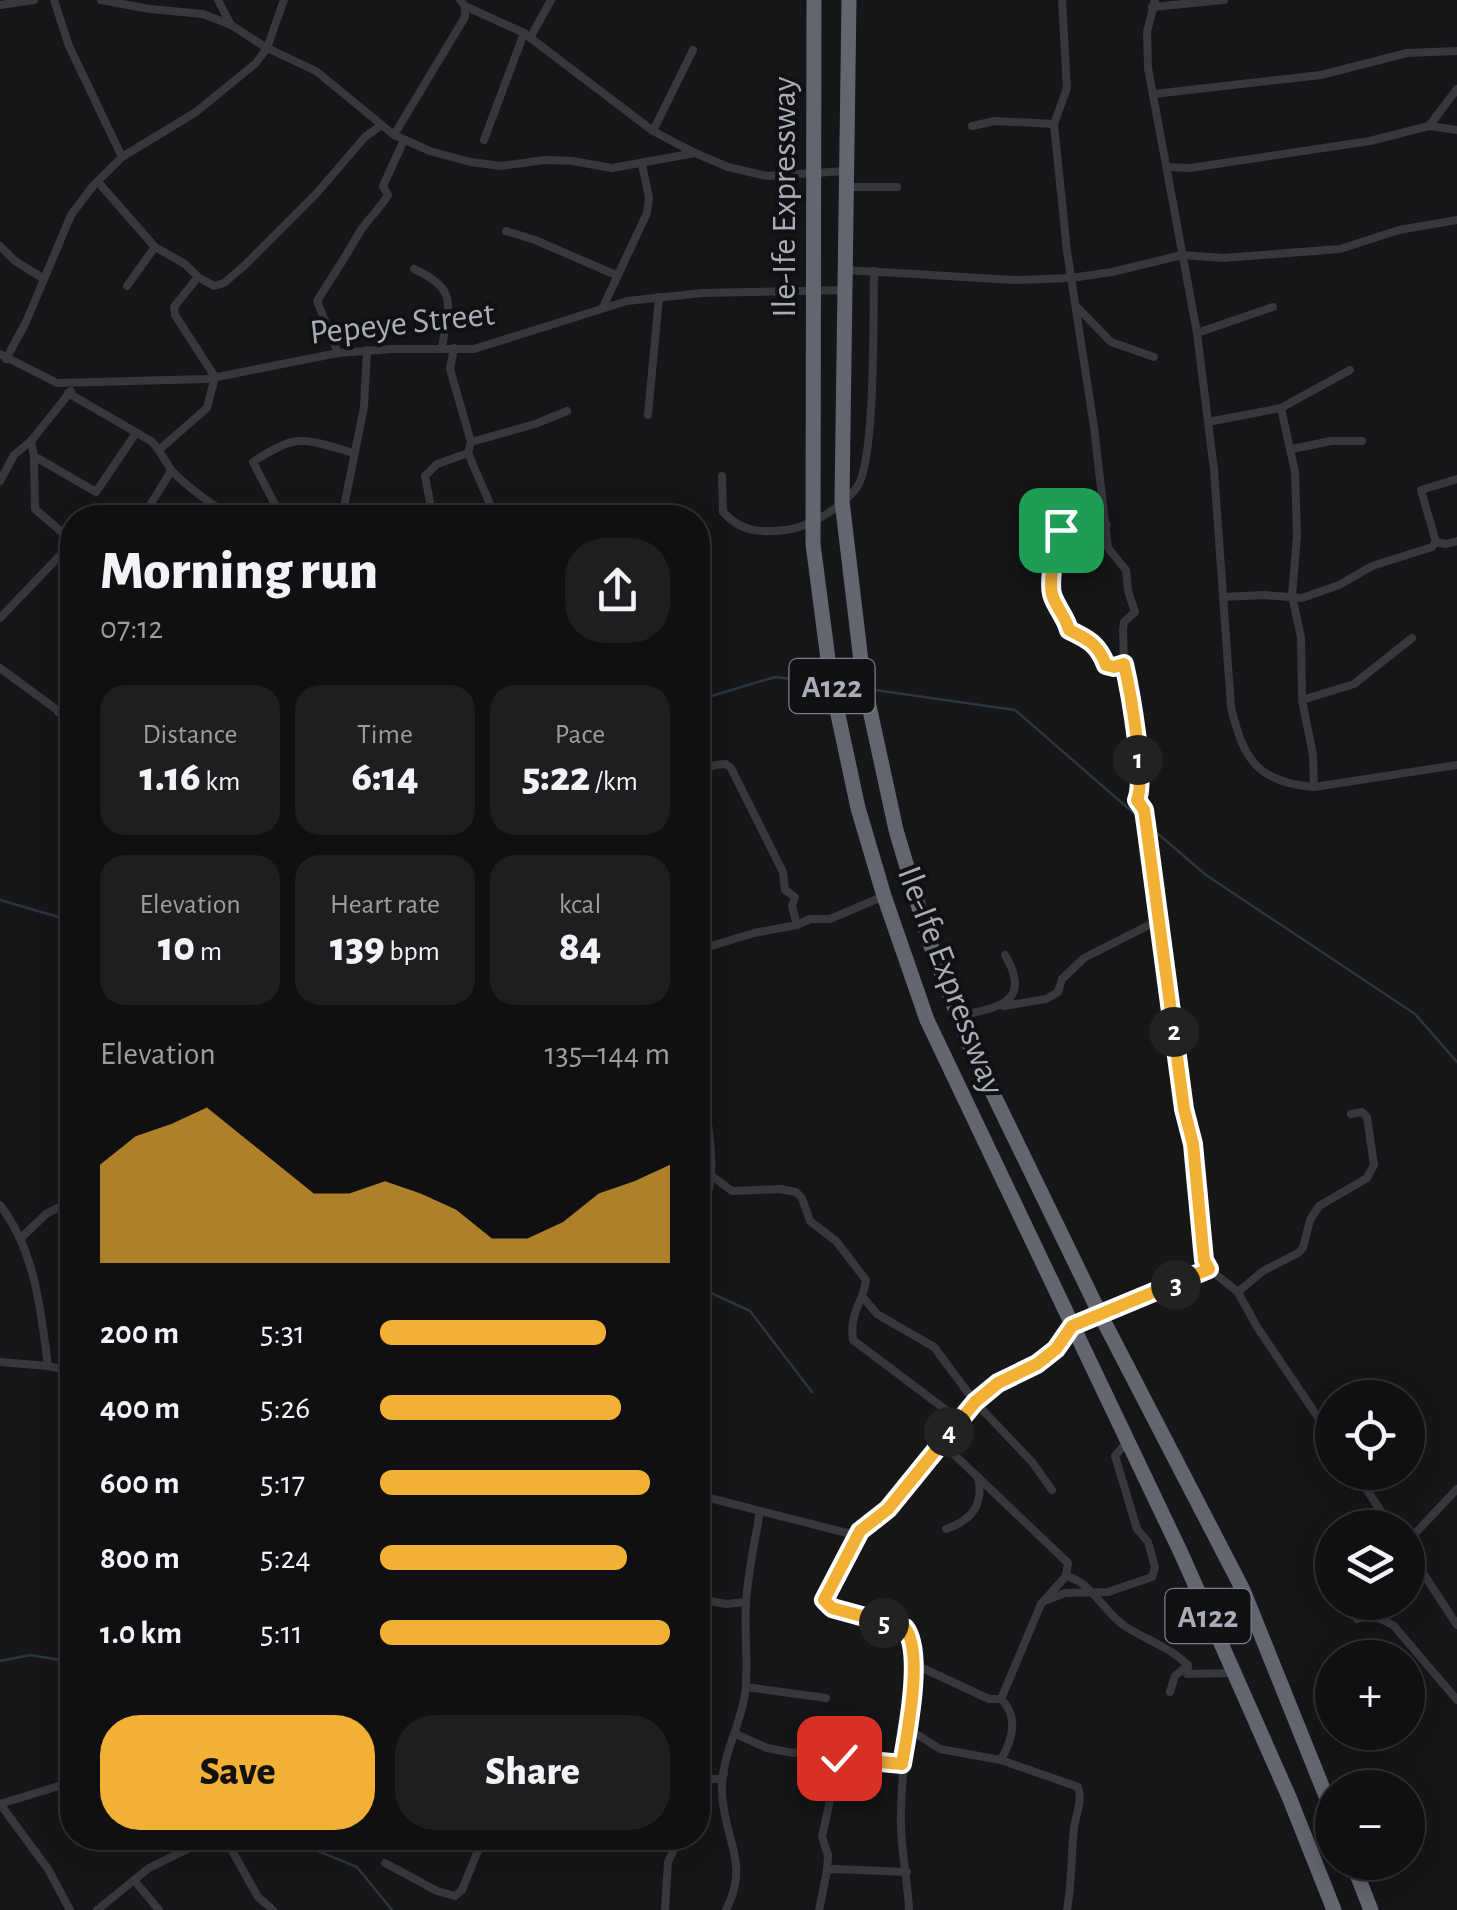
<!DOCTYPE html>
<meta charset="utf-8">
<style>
:root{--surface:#101012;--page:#1e1e20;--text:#f1f3f6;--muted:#9c9d9f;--line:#303032;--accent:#f2b134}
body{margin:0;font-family:"Alegreya Sans",sans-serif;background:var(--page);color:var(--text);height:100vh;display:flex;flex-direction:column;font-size:38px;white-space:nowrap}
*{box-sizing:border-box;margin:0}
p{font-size:32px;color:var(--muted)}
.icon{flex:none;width:55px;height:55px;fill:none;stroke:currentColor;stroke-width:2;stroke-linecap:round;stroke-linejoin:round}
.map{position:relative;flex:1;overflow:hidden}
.panel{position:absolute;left:60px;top:505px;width:650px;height:1345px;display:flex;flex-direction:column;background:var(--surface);border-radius:40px;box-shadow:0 5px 25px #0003,0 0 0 2px var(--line)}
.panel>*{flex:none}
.controls{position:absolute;left:1315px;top:1380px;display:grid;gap:20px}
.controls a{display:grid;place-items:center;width:110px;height:110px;border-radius:50%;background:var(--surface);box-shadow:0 5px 25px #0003,0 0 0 2px var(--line);font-size:50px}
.pin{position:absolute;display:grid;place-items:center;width:85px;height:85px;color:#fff;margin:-42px;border-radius:20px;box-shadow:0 5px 15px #0006}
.km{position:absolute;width:50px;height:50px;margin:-25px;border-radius:50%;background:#222;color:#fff;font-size:28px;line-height:50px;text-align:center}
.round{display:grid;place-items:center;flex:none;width:105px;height:105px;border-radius:40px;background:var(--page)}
.headline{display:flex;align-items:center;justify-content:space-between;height:170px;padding:0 40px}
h1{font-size:55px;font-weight:800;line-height:75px}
.figures{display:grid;grid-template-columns:repeat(3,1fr);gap:15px;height:170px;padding:10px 40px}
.figures div{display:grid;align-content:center;border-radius:25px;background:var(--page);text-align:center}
.figures b{font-size:42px;font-weight:800}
.figures small{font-size:28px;font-weight:400}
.figures p{font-size:28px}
.chart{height:280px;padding:20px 40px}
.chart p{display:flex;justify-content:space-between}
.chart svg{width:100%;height:180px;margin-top:10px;fill:var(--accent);opacity:.7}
.action{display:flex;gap:20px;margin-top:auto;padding:20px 40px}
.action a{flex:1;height:115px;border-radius:40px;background:var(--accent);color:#111;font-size:40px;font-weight:800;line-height:115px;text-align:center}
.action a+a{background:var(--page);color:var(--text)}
ul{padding:0 40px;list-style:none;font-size:32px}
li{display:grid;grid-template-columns:160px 120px 1fr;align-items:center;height:75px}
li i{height:25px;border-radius:12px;background:var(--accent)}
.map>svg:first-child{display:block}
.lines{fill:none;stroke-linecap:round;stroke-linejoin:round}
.stream{stroke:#2c353c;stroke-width:2.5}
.street{stroke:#37383d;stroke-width:8}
.highway{stroke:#63666e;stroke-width:15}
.route-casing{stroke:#fff;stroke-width:20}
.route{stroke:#f2b134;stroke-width:12}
.labels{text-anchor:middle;stroke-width:8;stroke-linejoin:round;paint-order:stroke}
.shield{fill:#111113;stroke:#7b7e86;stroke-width:2.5}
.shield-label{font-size:32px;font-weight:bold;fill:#a8adb8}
.street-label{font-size:35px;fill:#a8adb8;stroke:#111113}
</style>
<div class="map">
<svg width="1457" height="1910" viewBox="0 0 1457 1910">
<rect width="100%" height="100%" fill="#161618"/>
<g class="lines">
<g class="stream">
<path d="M840,686L857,688"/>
<path d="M875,690L1015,710L1144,822"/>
<path d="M698,700L775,677L822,683"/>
<path d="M1150,827L1206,875L1415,1014L1457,1062"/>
<path d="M0,900L72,921"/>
<path d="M698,1287L750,1311L812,1392"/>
<path d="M0,1661L30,1655L72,1662"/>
<path d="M311,1838L313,1849L357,1867L392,1910"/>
</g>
<g class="street">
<path d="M54,0L69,46L122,157"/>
<path d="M101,0L150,9L203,14L231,25L267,48L316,71L394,135L430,151L470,162L501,166L545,160L572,161L612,168L695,153L728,167L767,176L846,171"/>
<path d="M218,0L231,25"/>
<path d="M1062,0L1067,88L1054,124L1067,251L1094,427L1108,548L1126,570L1128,591L1135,612L1124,622L1123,629L1124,664L1136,731L1140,792L1137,800L1144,810L1146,823L1184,1109L1193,1144L1204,1260L1209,1269L1238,1292L1257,1327L1332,1438"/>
<path d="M1155,0L1147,32L1148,68L1197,333L1214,470L1231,707C1243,759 1258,783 1314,787L1457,765"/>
<path d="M0,5L34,0"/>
<path d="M465,6L524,33L653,131L695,153"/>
<path d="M1152,7L1224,0"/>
<path d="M530,38L551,0"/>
<path d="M1154,94L1321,75L1407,53L1457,51"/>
<path d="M972,126L995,121L1054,124"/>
<path d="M1429,126L1457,130"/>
<path d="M653,131L693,50"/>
<path d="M394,135L465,17V6L460,0"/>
<path d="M484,140L524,33"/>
<path d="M1168,167L1190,168L1370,141L1429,126L1457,89"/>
<path d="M98,182L155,247L185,264L198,277L214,286L224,283L245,265L316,194L365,137L380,126"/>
<path d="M847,187H897"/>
<path d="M506,231L535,240L616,275"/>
<path d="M0,246L15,261L44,279"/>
<path d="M414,269C460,290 448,305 442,348"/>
<path d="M845,270L1015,280L1071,278L1112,272L1182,255L1223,258L1340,249L1399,230L1457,220"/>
<path d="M127,286L155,247"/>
<path d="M1076,306L1111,342L1154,357"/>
<path d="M603,307L647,213L649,197L642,165"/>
<path d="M1197,333L1273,307"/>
<path d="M454,348L450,369L471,442L468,453L496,518"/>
<path d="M338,353L317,301C332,277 345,258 359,233C367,220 380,209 388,195L383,186L404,140"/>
<path d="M0,354L57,383L207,379L338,353L392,349H474L627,301L702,293L844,290"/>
<path d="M6,359L26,322L71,215L93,186L122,157L196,112L256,63L267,48L284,0"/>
<path d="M68,393L151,441C162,451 165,464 175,474C192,491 213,505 234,518"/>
<path d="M1281,408L1295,472L1297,535L1292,596L1301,637L1302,700"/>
<path d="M648,415L659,297"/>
<path d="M1208,422L1281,408L1350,370"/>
<path d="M31,441L34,456L96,492L136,433"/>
<path d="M471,442L535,424L567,411"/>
<path d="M160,449L207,408L215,377L175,315L174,307L198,277"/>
<path d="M1292,449L1331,441H1362"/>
<path d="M34,456L35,509L71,540"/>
<path d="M722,476L723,512C741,532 760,533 786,530C810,527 843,507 857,487C876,460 873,311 874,271"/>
<path d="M0,481L14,455L31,441L71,391"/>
<path d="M344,507L364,407L367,350"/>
<path d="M144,515L171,471"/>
<path d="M1049,516L1107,525"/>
<path d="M282,518L253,462C298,432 304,439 354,453"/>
<path d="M433,518L425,476L437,464L468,453"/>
<path d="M557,518L572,511L585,510L589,518"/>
<path d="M1070,521L1056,539L1051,591L1069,630C1088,639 1098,644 1106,665L1114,667L1124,664"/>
<path d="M1436,542L1421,490L1457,479"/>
<path d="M1223,597L1264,595L1302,598L1339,585L1372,566L1432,547L1436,542L1446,544L1457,541"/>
<path d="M0,618L68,547L69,538"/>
<path d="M0,668L72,721"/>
<path d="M58,712L72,694"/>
<path d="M698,773L715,765L726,764L731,768L783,872L785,890L795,897L792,906L797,925"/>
<path d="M1314,787L1313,755L1302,700L1354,684L1412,638"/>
<path d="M698,950L754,933L797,925L810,919H830L884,896"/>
<path d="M698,992C702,1032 706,1071 707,1109C708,1136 715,1162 709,1188L698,1193"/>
<path d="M1004,1006L1046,999L1058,992L1062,979L1084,958L1159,920"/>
<path d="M958,1016C995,1008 1034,1004 1005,955"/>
<path d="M712,1176L732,1191L780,1189L796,1192L802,1198L810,1221L836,1241L866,1280C863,1304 849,1312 853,1340L958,1419"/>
<path d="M0,1205C35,1250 41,1311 48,1366"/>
<path d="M21,1238L46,1214L72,1200"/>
<path d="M1238,1292L1263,1271L1298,1253L1303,1248L1310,1220L1319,1206L1367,1178L1374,1165L1367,1117L1362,1112L1351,1114"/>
<path d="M862,1296L877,1314L934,1347L975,1402L1032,1462L1052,1490"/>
<path d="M0,1362L48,1366L72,1371"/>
<path d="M941,1442L1068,1563L1066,1576L1041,1604L1001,1699"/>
<path d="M1355,1472L1392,1528"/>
<path d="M698,1495L847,1533L860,1531L888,1509L975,1402L998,1383L1037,1365L1056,1349L1072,1327L1209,1269"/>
<path d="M946,1529C973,1520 984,1504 978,1477"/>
<path d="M860,1531L824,1600L832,1608L905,1628C914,1640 909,1653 916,1665L989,1699H1001C1019,1717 1013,1738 1001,1760"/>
<path d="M1408,1541L1457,1489"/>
<path d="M1408,1550L1457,1625"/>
<path d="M1066,1576C1092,1582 1104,1613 1126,1627C1147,1640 1169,1647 1188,1665L1187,1674L1233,1673"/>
<path d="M698,1599L726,1604L746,1602"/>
<path d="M1047,1600L1065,1593L1108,1592L1152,1577L1155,1567L1148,1542L1137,1529L1115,1456L1127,1442"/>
<path d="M1357,1619C1369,1612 1383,1619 1394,1626L1457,1700"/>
<path d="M698,1659L701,1658"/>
<path d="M746,1687L826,1698"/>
<path d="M1170,1692L1175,1676L1188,1665"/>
<path d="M907,1728L940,1749L1001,1760L1078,1787C1083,1801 1076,1813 1074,1828C1071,1856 1072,1882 1067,1910"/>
<path d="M736,1734L767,1748L793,1753L806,1750L839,1758L902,1764"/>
<path d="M698,1779H720L724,1774"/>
<path d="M0,1804L48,1869L70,1910"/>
<path d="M0,1804L72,1782"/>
<path d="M225,1838L258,1897L273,1910"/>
<path d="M385,1863L437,1891L455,1896L462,1890L483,1838"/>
<path d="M827,1871L828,1855L822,1837L839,1758"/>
<path d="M134,1880L159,1910"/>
<path d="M97,1910L149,1868L210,1838"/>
<path d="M665,1910L668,1862L679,1838"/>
<path d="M726,1910C751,1862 723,1840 722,1791C721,1757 740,1727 745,1694C749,1664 744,1633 746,1602C748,1572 755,1541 760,1511"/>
<path d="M819,1910L827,1871L834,1869L907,1872"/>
<path d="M909,1910C908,1881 901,1852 901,1824C900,1768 911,1714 912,1658"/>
</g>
<g class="highway">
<path d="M814,0L813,544L831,682L858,808L884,896L927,1020L1181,1553L1289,1797L1334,1910"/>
<path d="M849,0L842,501L863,678L896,830L928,938L967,1040L1100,1314L1243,1590L1332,1811"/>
<path d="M1352,1862L1371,1910"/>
</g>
</g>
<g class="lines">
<defs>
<path id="route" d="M839,1758L902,1764C907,1734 924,1652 905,1628L832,1608L824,1600L860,1531L888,1509L975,1402L998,1383L1037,1364L1056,1349L1072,1326L1209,1269L1204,1260L1193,1144L1184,1109L1146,824L1144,810L1137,800C1146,778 1130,690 1124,664L1114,667L1106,665C1098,644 1088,639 1069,630C1066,617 1055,606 1052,594C1049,582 1055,540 1061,530"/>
</defs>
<use href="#route" class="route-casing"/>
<use href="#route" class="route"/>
</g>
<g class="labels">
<g class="shield">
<rect x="789.5" y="659" width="85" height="54" rx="8"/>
<rect x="1165.5" y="1589" width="85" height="54" rx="8"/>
</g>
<g class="shield-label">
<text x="832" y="697">A122</text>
<text x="1208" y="1627">A122</text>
</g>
<g class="street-label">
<text transform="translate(783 197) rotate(-90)" y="12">Ile-Ife Expressway</text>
<text transform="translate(402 322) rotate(-6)" y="12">Pepeye Street</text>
<text transform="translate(952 980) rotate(69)" y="12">Ile-Ife Expressway</text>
</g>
</g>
</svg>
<div class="controls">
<a><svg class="icon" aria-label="locate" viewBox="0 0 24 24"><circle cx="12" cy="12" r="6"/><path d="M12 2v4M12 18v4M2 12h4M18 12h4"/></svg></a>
<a><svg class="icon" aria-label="layers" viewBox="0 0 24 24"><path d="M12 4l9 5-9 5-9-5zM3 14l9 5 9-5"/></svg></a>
<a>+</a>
<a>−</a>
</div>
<div class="pin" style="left:1061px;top:530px;background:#1e9e55"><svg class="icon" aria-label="arrive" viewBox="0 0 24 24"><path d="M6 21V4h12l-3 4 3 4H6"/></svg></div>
<div class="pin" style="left:839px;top:1758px;background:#d93025"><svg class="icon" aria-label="check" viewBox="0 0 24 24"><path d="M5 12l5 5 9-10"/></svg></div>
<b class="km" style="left:1138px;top:760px">1</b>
<b class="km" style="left:1174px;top:1032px">2</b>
<b class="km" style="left:1176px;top:1285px">3</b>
<b class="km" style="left:949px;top:1432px">4</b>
<b class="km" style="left:884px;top:1623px">5</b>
<section class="panel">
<div class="headline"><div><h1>Morning run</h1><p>07:12</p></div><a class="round"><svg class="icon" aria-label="share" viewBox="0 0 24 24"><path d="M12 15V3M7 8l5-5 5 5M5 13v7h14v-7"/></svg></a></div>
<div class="figures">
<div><p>Distance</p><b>1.16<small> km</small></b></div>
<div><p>Time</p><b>6:14</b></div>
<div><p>Pace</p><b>5:22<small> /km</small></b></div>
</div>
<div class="figures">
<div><p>Elevation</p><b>10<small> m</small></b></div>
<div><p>Heart rate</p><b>139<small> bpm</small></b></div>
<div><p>kcal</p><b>84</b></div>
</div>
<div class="chart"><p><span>Elevation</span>135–144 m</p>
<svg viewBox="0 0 160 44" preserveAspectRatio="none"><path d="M0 44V20L10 13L20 10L30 6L40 13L50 20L60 27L70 27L80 24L90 27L100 31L110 38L120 38L130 34L140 27L150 24L160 20V44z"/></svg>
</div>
<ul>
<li><b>200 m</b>5:31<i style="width:78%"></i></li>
<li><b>400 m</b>5:26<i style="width:83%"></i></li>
<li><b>600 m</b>5:17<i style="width:93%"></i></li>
<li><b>800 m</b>5:24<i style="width:85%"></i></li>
<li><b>1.0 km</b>5:11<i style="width:100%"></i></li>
</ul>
<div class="action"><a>Save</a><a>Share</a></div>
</section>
</div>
